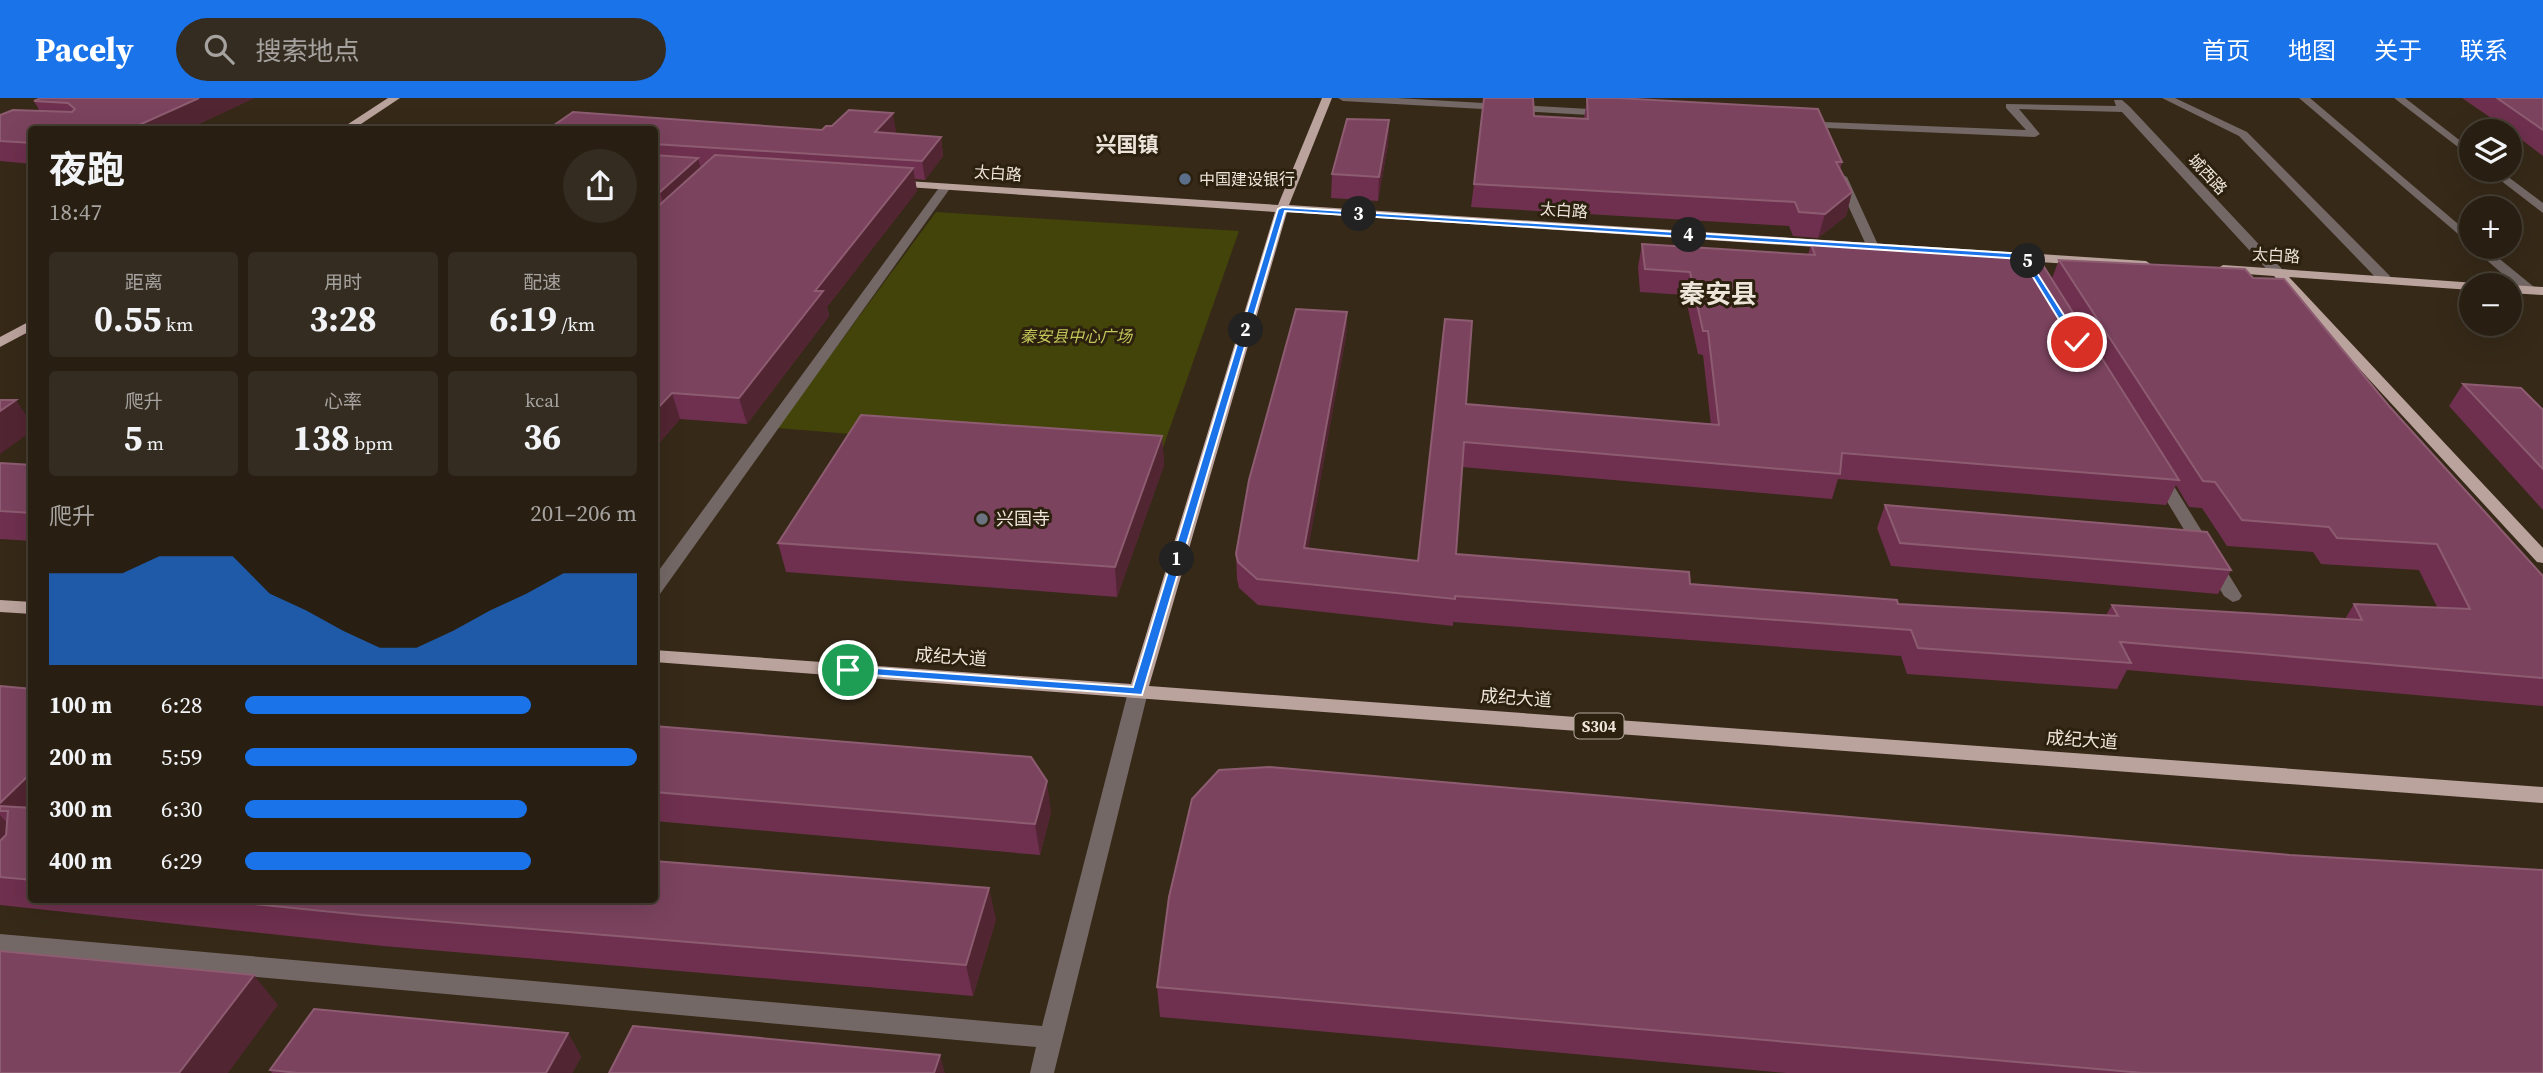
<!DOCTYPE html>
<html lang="zh">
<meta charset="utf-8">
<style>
:root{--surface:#281f12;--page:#342c20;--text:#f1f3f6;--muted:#a5a29f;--line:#443d32;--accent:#1a73e8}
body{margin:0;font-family:"Source Serif 4","Noto Sans SC",serif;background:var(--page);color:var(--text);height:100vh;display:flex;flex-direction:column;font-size:26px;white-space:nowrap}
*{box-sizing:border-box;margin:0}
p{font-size:23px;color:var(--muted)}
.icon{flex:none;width:38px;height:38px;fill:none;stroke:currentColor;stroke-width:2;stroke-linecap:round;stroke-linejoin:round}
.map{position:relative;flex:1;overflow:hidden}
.side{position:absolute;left:28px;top:28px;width:630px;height:777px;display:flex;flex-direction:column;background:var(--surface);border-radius:7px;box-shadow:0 7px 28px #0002,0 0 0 2px var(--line)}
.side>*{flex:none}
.buttons{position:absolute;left:2459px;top:21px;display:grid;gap:14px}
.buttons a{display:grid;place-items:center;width:63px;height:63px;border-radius:50%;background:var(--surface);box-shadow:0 7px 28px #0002,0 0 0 2px var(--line);font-size:35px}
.pin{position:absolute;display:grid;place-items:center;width:60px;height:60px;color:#fff;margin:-30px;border:4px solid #fff;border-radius:50%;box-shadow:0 2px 7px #0007}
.km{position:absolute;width:35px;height:35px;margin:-18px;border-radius:50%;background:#222;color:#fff;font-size:19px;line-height:35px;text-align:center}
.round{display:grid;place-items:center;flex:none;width:74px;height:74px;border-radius:37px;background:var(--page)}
.summary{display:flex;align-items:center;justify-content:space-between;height:119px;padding:0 21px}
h1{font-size:38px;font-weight:700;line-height:52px}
.figures{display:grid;grid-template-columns:repeat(3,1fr);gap:10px;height:119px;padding:7px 21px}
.figures div{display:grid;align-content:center;border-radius:7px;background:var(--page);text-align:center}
.figures b{font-size:35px;font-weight:700}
.figures small{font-size:19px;font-weight:400}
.figures p{font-size:19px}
.chart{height:196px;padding:14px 21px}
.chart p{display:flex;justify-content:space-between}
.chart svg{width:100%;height:126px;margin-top:7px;fill:var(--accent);opacity:.7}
ul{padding:0 21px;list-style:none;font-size:23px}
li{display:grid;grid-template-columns:112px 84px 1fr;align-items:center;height:52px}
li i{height:18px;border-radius:9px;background:var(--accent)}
header{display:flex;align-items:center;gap:42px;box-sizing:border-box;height:98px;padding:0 35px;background:var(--accent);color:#fff}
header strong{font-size:33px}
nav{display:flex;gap:38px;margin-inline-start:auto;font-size:24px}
.search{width:490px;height:63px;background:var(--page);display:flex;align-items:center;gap:18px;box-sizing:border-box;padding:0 24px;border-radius:38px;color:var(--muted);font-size:26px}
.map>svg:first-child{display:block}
.green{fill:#43440a}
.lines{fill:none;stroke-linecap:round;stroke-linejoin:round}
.minor{fill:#736865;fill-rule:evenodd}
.major{fill:#bba39d;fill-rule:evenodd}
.wall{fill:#6e304e;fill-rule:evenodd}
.shaded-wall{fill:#522532}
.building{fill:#7b435e;stroke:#8d5c71;stroke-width:2}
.route{fill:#1a73e8;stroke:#fff;stroke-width:2}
.service-dot{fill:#5c6f8a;stroke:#2c200e;stroke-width:2.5}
.worship-dot{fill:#6b7280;stroke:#2c200e;stroke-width:2.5}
.labels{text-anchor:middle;stroke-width:6;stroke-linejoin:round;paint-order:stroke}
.far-street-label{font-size:16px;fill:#eee5da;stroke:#2c200e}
.far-poi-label{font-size:16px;fill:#eee5da;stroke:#2c200e;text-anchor:start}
.far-park-label{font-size:16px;font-style:italic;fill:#c3c75a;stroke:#2c200e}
.shield{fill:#2c200e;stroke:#b4aa9d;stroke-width:2}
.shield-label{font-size:16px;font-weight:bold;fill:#eee5da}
.poi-label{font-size:18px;fill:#eee5da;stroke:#2c200e;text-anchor:start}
.street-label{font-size:18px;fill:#eee5da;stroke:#2c200e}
.far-district-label{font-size:21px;font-weight:bold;fill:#eee5da;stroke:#2c200e}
.far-town-label{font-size:26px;font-weight:bold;fill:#eee5da;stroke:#2c200e}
</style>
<header>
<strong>Pacely</strong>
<div class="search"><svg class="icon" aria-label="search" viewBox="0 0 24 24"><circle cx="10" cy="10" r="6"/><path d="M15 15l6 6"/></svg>搜索地点</div>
<nav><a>首页</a><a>地图</a><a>关于</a><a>联系</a></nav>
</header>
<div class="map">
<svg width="2543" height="975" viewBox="0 0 2543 975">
<rect width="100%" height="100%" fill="#362918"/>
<path class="green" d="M936,114L1239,133L1159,361L777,330Z"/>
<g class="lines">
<g class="minor">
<path d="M1338,0H1397L1606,12L1611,15L1606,18L1343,3Z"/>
<path d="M2162,0H2175L2247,34L2390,178V184H2380L2239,38Z"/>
<path d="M2299,0H2310L2471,137V147Z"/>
<path d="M2394,0H2405L2471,51V59Z"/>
<path d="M2114,2H2122L2130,9L2283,172V178H2273L2122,14L2019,11L2040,36L2035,39L1827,30L1825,34L1830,44L1825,47L1821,46L1815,34L1819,25L1823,24L2026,32L2006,10V6L2116,8Z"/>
<path d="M2487,72H2499L2543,105V115Z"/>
<path d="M1841,76L1847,79L1879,149L1877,152L1867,149L1835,79Z"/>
<path d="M941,87L951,89L660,496L654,498V479Z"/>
<path d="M2472,149H2485L2534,189V195H2524Z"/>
<path d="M2159,372L2167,377L2242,498L2239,502L2233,504L2224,498L2151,377Z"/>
<path d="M1138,587L1145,589L1148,594L1054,975H1030L1036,949L0,856V836L1042,928L1128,594L1131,589Z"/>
</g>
<g class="major">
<path d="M388,0H400L352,32H339Z"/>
<path d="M1322,0H1332L1289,107L2146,163L2152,167L2146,171L1287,114L1149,588L2543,689V705L654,564V552L1131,586L1275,114L892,88L886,85L892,82L1278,107Z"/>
<path d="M2223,167L2476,185L2477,187H2471V192L2289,179L2543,450V465L2537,464L2274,178L2218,174L2217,171Z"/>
<path d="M2510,187L2543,189V197L2510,195Z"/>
<path d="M32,222V232L0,249V239Z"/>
<path d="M0,502L32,504V516L0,514Z"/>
</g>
</g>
<g class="wall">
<path d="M41,0H254L186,32H32V66L0,63V17L39,12L34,3Z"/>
<path d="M1587,0L1842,64L1840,72L1852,94L1846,118L1818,140L1793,138L1789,128L1471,109L1474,86L1534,18L1584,21Z"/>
<path d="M2462,0H2543V58L2510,33Z"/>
<path d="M1389,22L1388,46L1378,103L1331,100L1332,76Z"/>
<path d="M654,32L896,33L894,36L941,39L943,58L925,82L915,81L917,93L827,209L829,218L747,326L680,321L654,351Z"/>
<path d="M1642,146L1808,157L1811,146L2052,180L2059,162L2253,180L2389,308L2543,478V608L2127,572L2117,591L1907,576L1901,558L1453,524V528L1258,507L1239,490L1237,481L1236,456L1347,214L1346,238L1308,450L1418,463L1466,306L1711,327L1703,257L1698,256L1685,197L1640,194L1638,169ZM1462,369L1832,401L1838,381L2166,407L2176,387L2189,409L2202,410L2227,448L2313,454L2321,466L2419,472L2437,509L2354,506L2345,521L2112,507L2106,517L1898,506L1690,486L1456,456Z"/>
<path d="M2463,286L2543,312V412L2449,308Z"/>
<path d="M1162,338L1164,367L1117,499L786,474L778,445Z"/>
<path d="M0,365L32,367V443L0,441Z"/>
<path d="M1885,407L2231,472L2218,496L1891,468L1877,430Z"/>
<path d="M0,588L32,591V802H654L996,821L973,898L383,848L0,807Z"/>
<path d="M654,628L1051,714L1040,757L654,723Z"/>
<path d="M1157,889L2543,975H1786L1160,919Z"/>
<path d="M568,935L581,959L572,975H272L270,972Z"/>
</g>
<g class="shaded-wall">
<path d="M199,0H254L186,32H128Z"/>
<path d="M893,15L896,33L878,53L875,34Z"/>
<path d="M1389,22L1388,46L1378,103L1379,79Z"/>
<path d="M941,39L943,58L925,82L922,63Z"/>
<path d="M698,60L703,79L665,114L660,94Z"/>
<path d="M913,70L917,93L827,209L829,218L747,326L739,300L815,193Z"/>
<path d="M1852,94L1846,118L1818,140L1825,116Z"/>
<path d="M1347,214L1346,238L1304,475V450Z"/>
<path d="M672,295L680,321L654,351V314Z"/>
<path d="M16,302L32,326V333L0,356V313Z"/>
<path d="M1162,338L1164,367L1117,499L1115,469Z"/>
<path d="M32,674V731L8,713H0V705Z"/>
<path d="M1047,683L1051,714L1040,757L1035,726Z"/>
<path d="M0,717L23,743L0,767Z"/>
<path d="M989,790L996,821L973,898L966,867Z"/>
<path d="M254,877L278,907L228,975H179Z"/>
<path d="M568,935L581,959L572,975H546Z"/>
<path d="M940,957L945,975H934Z"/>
</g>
<g class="building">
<path d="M41,0H199L128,32H32V45L0,43V17L13,12L72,14L75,11L68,5L34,3Z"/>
<path d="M1484,0H1533L1534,18L1588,21L1587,0H1617L1818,11L1842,64H1836L1852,94L1825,116L1799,114L1795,104L1474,86Z"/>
<path d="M2497,0H2543V32Z"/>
<path d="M849,12L893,15L875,34L941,39L922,63L654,46V32H547L573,14L822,32L826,28H832Z"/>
<path d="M1347,21L1389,22L1379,79L1332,76Z"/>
<path d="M654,57L698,60L660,94H654Z"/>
<path d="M715,57L913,70L815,193H823L739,300L672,295L654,314V112Z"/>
<path d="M1642,146L1815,157L1811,146L2039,161L2179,382L1842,355L1840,376L1464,344L1456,456L1689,474L1690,486L1897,502L1898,506L2118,518L2112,507L2362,522L2354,506L2470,511L2437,446L2337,440L2329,429L2242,422L2215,384L2203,383L2059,162L2245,171L2253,180L2284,181L2389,308L2543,478V580L2120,544L2131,565L1918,550L1911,532L1455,498V501L1257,481L1238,464L1236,456L1249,382L1296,211L1347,214L1304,450L1418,463L1445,221L1472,223L1466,306L1719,327L1708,233H1703L1690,174L1645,171Z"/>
<path d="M2463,286L2521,290L2543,312V371Z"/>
<path d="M0,302H16L0,313Z"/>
<path d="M861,317L1162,338L1115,469L778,445Z"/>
<path d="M0,365L32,367V415L0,413Z"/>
<path d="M1885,407L2207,434L2231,472L1900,445Z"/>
<path d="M0,588L32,591V674L0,705Z"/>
<path d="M654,628L1031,659L1047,683L1035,726L654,694Z"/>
<path d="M1269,669L2290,757L2543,772V975H2143L1157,889L1169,799L1192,701L1219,672Z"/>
<path d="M0,708L32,710V782L0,779V743L6,737L8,713H0Z"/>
<path d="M654,763L989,790L966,867L362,817L216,802H654Z"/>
<path d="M0,853L254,877L179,975H0Z"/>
<path d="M314,911L568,935L546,975H298L270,972Z"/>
<path d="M633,928L940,957L934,975H609Z"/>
</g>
<path class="route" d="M1282,109L2025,156L2081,244L2074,246L2022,161L1285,113L1142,597L843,575L842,572L848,568L1133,589L1278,111Z"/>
<circle class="service-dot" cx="1185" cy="81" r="7"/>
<circle class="worship-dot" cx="982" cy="421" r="7"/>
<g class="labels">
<g class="far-street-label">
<text transform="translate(998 75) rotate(4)" y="6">太白路</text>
<text transform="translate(2208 76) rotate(47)" y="6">城西路</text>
<text transform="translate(1564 112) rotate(4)" y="6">太白路</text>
<text transform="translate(2276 157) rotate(3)" y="6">太白路</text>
</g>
<g class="far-poi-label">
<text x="1199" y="87">中国建设银行</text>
</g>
<g class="far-park-label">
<text x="1076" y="244">秦安县中心广场</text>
</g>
<rect class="shield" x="1574.5" y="615.5" width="49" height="25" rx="5"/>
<g class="shield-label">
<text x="1599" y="634">S304</text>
</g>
<g class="poi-label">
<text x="996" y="427">兴国寺</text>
</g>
<g class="street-label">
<text transform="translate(951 559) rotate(4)" y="6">成纪大道</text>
<text transform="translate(1516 600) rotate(4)" y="6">成纪大道</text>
<text transform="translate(2082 642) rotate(4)" y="6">成纪大道</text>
</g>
<g class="far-district-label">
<text x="1127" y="54">兴国镇</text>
</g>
<g class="far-town-label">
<text x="1718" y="205">秦安县</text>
</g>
</g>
</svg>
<div class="buttons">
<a><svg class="icon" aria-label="layers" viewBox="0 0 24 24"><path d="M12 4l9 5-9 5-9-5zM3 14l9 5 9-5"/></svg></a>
<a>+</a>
<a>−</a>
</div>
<div class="pin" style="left:848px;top:572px;background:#1e9e55"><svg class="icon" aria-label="arrive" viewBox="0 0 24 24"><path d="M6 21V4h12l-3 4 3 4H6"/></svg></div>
<div class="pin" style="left:2077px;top:244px;background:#d93025"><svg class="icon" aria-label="check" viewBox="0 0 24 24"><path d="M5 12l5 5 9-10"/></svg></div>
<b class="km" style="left:1177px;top:461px">1</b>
<b class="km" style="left:1246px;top:232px">2</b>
<b class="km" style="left:1359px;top:116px">3</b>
<b class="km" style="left:1689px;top:137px">4</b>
<b class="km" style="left:2028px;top:163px">5</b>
<section class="side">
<div class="summary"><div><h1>夜跑</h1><p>18:47</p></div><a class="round"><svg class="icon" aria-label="share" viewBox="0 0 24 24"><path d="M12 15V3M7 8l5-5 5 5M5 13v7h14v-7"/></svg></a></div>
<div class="figures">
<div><p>距离</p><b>0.55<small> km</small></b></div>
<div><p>用时</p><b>3:28</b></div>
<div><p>配速</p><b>6:19<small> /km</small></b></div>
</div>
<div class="figures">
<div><p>爬升</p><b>5<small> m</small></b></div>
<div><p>心率</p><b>138<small> bpm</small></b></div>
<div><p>kcal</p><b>36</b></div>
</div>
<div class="chart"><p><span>爬升</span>201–206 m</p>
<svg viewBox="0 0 160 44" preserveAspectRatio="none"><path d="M0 44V12L10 12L20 12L30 6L40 6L50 6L60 19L70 25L80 32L90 38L100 38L110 32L120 25L130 19L140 12L150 12L160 12V44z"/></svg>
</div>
<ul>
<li><b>100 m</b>6:28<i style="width:73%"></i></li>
<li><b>200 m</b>5:59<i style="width:100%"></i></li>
<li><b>300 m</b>6:30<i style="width:72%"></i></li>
<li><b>400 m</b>6:29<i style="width:73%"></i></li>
</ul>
</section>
</div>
